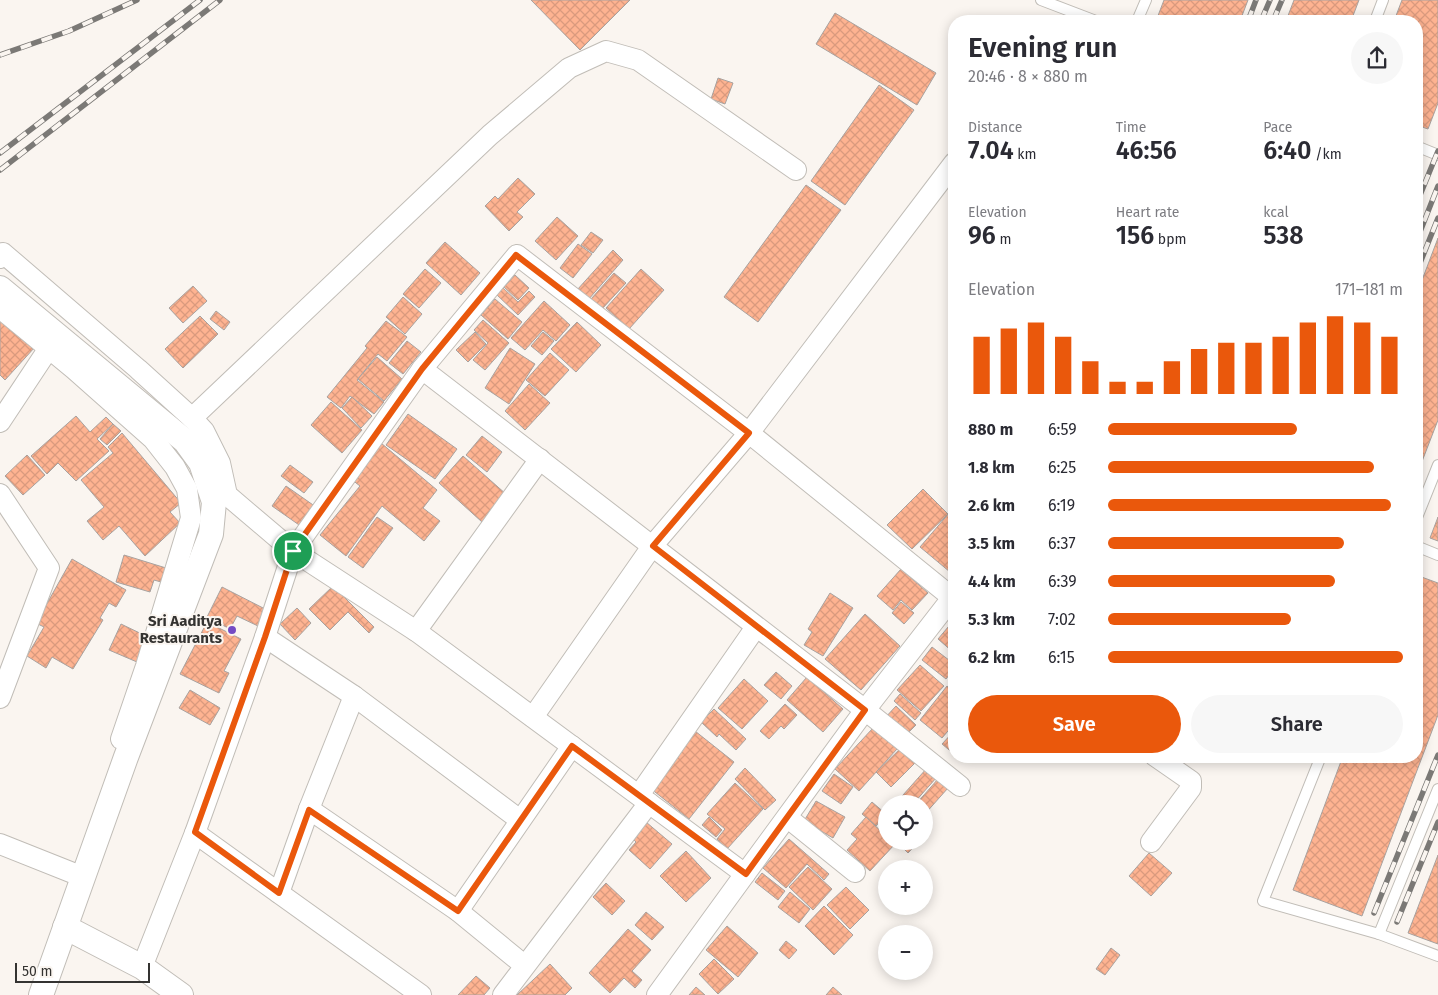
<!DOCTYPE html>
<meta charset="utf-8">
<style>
:root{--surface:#fff;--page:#f7f7f7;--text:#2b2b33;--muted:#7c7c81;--accent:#ea580c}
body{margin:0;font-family:"Fira Sans",sans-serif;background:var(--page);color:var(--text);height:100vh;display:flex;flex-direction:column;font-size:19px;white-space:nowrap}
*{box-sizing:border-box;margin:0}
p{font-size:16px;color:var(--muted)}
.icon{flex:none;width:28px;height:28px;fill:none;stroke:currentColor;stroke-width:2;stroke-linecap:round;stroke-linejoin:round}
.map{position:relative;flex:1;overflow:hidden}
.side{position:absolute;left:948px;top:15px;width:475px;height:748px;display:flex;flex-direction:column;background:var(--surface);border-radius:20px;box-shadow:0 2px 12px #0003}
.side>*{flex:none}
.fabs{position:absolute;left:878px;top:795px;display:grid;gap:10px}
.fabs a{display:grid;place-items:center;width:55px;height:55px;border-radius:50%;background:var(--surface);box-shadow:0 2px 12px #0003;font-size:25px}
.scale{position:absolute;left:15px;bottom:12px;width:135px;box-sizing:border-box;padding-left:5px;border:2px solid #343331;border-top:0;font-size:14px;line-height:18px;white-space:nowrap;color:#343331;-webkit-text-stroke:4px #faf5f0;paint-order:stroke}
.pin{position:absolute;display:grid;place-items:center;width:42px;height:42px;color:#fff;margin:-21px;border:2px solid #fff;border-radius:50%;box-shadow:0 1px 5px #0007}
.round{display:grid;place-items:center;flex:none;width:52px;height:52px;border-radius:26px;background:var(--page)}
.headline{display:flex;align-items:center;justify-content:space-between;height:85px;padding:0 20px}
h1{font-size:28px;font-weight:600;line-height:38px}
.metrics{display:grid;grid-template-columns:repeat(3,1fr);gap:8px;height:85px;padding:5px 20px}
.metrics div{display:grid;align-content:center}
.metrics b{font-size:25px;font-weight:600}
.metrics small{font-size:14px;font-weight:400}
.metrics p{font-size:14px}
.chart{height:140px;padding:10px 20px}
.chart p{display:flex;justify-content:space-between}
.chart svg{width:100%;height:90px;margin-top:5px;stroke:var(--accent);stroke-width:6}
.cta{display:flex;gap:10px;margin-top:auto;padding:10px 20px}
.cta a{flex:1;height:58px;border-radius:30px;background:var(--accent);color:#fff;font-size:20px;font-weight:600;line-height:58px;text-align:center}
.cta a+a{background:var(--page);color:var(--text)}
ul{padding:0 20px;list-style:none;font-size:16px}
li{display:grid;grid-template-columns:80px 60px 1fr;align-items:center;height:38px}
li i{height:12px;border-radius:6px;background:var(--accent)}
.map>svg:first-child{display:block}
.building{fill:url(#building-cross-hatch);stroke:#a8a29f}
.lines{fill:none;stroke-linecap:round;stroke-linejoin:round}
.service-casing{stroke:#c1bdb7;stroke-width:12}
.minor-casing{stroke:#c1bdb7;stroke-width:22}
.tertiary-casing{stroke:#c1bdb7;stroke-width:26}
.service{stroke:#fff;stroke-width:10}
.minor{stroke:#fff;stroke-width:20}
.tertiary{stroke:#fff;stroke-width:24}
.rail-casing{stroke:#7b7976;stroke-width:5.5}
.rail{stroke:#faf5f0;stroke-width:4;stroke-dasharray:11;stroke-linecap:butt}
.route-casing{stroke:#fff;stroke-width:10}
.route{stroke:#ea580c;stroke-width:6}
.poi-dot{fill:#744bc4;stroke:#faf5f0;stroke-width:2}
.labels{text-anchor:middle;stroke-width:4;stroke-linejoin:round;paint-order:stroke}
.poi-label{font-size:15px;font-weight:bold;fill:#343331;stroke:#faf5f0;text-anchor:end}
</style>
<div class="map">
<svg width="1438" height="995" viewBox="0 0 1438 995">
<defs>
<pattern id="building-cross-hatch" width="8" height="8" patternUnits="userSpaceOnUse" patternTransform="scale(1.25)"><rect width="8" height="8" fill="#feb391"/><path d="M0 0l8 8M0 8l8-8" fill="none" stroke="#da9a7e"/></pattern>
</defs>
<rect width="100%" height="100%" fill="#faf5f0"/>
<g class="building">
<path d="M531,0H630L580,50Z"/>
<path d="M1164,0H1248L1240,21H1156Z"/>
<path d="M1294,0H1359L1351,21H1286Z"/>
<path d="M1402,0H1438V103L1428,129L1416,125V21H1394Z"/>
<path d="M835,13L936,73L917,105L816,44Z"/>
<path d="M718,78L733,83L725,104L711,99Z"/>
<path d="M879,85L914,110L845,205L811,181Z"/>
<path d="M518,178L535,194L517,212L523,217L509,231L485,206L495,196L498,199Z"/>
<path d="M806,185L841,210L758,322L724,297Z"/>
<path d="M557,217L578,236L556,260L535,241Z"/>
<path d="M591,232L603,240L593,253L581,245Z"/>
<path d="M1438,238V420L1416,477V296Z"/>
<path d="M445,242L480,273L461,295L426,263Z"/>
<path d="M578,244L592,254L573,278L560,268Z"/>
<path d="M613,250L623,260L588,300L577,290Z"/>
<path d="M425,269L441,283L419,308L403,294Z"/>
<path d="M641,269L664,290L629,329L606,308Z"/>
<path d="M614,273L626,283L602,309L591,299Z"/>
<path d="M515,275L529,288L518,300L504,287Z"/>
<path d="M193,286L207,301L183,323L169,308Z"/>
<path d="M502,287L518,302L529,291L535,297L518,315L496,294Z"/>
<path d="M403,297L422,314L405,334L386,317Z"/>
<path d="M495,299L522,322L508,339L481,315Z"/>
<path d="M544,301L570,325L556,341L543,330L525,350L511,338Z"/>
<path d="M216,311L230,322L224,330L210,319Z"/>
<path d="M0,315L35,347L5,380L0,375Z"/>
<path d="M200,316L218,334L183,368L165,349Z"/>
<path d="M483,320L509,343L485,370L473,360L488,343L474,330Z"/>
<path d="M386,321L407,337L387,361L378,354L357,380L384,402L374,414L350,396L341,408L327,397L367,348L365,346Z"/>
<path d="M577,322L601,345L576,372L551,349Z"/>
<path d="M475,332L486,344L468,362L456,350Z"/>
<path d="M543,332L554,341L542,355L531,346Z"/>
<path d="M407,341L421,352L403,374L389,363Z"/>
<path d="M510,348L535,364L509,404L485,388Z"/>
<path d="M550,353L569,370L545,396L526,380Z"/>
<path d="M377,357L402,379L384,401L358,379Z"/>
<path d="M529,384L550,403L525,430L505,411Z"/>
<path d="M352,397L372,416L361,428L342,408Z"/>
<path d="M331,402L362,430L342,453L311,425Z"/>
<path d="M408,414L457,449L435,479L386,445Z"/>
<path d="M76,416L90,432L106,417L113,424L97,439L109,451L76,481L58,463L47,474L31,456Z"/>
<path d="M113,424L121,431L107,445L100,439Z"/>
<path d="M122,433L181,503L170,512L180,523L145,556L119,526L103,540L87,521L104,507L81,480L113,453L108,447Z"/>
<path d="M482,436L502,452L487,472L466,455Z"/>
<path d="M381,443L437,490L423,508L440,521L424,541L382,506L346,556L320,535L360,486L351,479Z"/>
<path d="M27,455L45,475L23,495L5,476Z"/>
<path d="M463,456L507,495L482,522L439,483Z"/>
<path d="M290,465L313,482L304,493L281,476Z"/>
<path d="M286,486L316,507L302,527L272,506Z"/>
<path d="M923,489L948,514L912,549L887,525Z"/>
<path d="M950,512L954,515V568L950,572L920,547Z"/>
<path d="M377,517L393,528L363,568L348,557Z"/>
<path d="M1438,517V541L1430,538Z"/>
<path d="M124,555L166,568L161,582L154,580L150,592L116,582Z"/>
<path d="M72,559L126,590L116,607L109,603L100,618L103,620L73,669L52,657L46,668L27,656L44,627L36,623Z"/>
<path d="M901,569L928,593L912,610L901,600L893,610L877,596Z"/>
<path d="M1416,575L1438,583V715L1362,916L1293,890L1343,756H1416Z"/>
<path d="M333,586L374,627L369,633L348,612L330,630L309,609Z"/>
<path d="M222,587L267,610L258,626L237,616L230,629L207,617Z"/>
<path d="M830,593L853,608L823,656L804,645L812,632L808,629Z"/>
<path d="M901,602L914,613L904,624L892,613Z"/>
<path d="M297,608L311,623L295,640L280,624Z"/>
<path d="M865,614L900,646L861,690L825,659Z"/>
<path d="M954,620V653L938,639Z"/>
<path d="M207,622L241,639L224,671L229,673L219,693L180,674Z"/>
<path d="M121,624L148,637L137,662L109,650Z"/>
<path d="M932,647L954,664V669L946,679L922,660Z"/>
<path d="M920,665L944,686L921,711L897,690Z"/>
<path d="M776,672L792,686L781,699L764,685Z"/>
<path d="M807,677L843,709L823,732L787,700Z"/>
<path d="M744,679L768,701L742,729L718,708Z"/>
<path d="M947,686L954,692V724L942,738L920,720Z"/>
<path d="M190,690L220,708L210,725L179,708Z"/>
<path d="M900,694L921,713L915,720L894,701Z"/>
<path d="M785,704L797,715L784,729L781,726L769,739L760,731Z"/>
<path d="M896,706L916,725L904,737L884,719Z"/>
<path d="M714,709L746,739L736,750L719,734L717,737L701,722Z"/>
<path d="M873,728L897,749L859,791L835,769Z"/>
<path d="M695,731L734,762L689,819L650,788Z"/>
<path d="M954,731V754L942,744Z"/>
<path d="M901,748L915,763L891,787L876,772Z"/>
<path d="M745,768L776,800L765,810L735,779Z"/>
<path d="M927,768L937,777L913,804H895Z"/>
<path d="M834,774L853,787L841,804L822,791Z"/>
<path d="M938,779L948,788L924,815V804H916Z"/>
<path d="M735,783L763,809L727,849L717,839L725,829L707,814Z"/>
<path d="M816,801L845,817L833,838L804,821Z"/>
<path d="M872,802L886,814L876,826L862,814Z"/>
<path d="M709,817L722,830L716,837L702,825Z"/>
<path d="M866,817L886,836V841L895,844L870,871L847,850L857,839L851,834Z"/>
<path d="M646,822L672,844L650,869L629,850L636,842L632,838Z"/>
<path d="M789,839L829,874L824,880L807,864L786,888L763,868Z"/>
<path d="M896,841H920L908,853Z"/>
<path d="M686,851L711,878L686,902L660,876Z"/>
<path d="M1149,853L1172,873L1151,896L1129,876Z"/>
<path d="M1438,855V944L1408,933Z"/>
<path d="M808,867L832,889L813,910L789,887Z"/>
<path d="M762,873L785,891L778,900L755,882Z"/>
<path d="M606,883L625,901L612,915L593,897Z"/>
<path d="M846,887L869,910L850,929L827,905Z"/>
<path d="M790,892L810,909L799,923L778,907Z"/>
<path d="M824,906L853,935L834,955L805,926Z"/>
<path d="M646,912L664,927L652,940L635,925Z"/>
<path d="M727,926L758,953L738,977L706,950Z"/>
<path d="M628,929L651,950L632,971L642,980L635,988L624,978L610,993L589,973Z"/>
<path d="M786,941L797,950L789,959L779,950Z"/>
<path d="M1111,948L1120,955L1105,975L1096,969Z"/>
<path d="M714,959L734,979L718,994L699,974Z"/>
<path d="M550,964L572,988L565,995H517Z"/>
<path d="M476,976L490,988L484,995H458Z"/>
<path d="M696,987L705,995H689Z"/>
<path d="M833,987L842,995H826Z"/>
</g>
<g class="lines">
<defs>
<g id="service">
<path d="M1041,0L1096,21"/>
<path d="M1137,21L1146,0"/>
<path d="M1375,21L1383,0"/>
<path d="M1416,146L1438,155"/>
<path d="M1416,520L1438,465"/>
<path d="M1416,546L1438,555"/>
<path d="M1321,756L1263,901L1379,934L1438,956"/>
<path d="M1379,934L1438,789"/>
</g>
<g id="minor">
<path d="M0,258L3,253L138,369L192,418"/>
<path d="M0,308L74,369L153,439L175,467L187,489L191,518L146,666L121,739"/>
<path d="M422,369L865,710L960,786"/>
<path d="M0,422L49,348"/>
<path d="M0,494L49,568L0,698"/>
<path d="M416,631L540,459"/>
<path d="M265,637L354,696L520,820"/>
<path d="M533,717L653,545L749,433L954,163"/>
<path d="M639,795L756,627"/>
<path d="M309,809L458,911L524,965"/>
<path d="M788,818L855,872"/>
<path d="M195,833L421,995"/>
<path d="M1151,842L1191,788V781L1155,756"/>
<path d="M0,844L83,877"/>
<path d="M745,874L865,710L952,598"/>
<path d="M279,893L309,809L354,696"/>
<path d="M458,911L572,746"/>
<path d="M142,967L195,833L265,637L293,551L422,369L517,255L749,433L954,599"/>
<path d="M503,995L649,803"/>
<path d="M657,995L745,874L416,631L293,551L227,495L220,463L204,431L192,418L490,135L569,68L606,51L638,60L796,170"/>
</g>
<g id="tertiary">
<path d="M0,288L185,441L201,463L214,502L211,534L126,757L41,995"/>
<path d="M65,927L142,967L181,995"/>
</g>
</defs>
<use href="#service" class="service-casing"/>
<use href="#minor" class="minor-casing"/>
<use href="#tertiary" class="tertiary-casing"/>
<use href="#service" class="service"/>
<use href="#minor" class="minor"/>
<use href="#tertiary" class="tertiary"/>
<defs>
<g id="rail">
<path d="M1248,21L1256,0"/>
<path d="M1261,21L1270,0"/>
<path d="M1273,21L1282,0"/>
<path d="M0,55L69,31L137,0"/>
<path d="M0,153L200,0"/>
<path d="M0,170L220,0"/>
<path d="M1416,205L1438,151"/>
<path d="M1416,242L1438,186"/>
<path d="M1416,273L1438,218"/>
<path d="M1374,913L1438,755"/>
<path d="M1397,922L1438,822"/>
</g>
</defs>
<use href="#rail" class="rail-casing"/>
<use href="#rail" class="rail"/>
</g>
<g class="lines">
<defs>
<path id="route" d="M516,255L749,433L653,546L865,710L746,874L572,746L458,911L309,810L279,893L195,832L265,637L293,551L422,369Z"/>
</defs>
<use href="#route" class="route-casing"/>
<use href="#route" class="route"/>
</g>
<circle class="poi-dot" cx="232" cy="630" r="5"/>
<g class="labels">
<g class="poi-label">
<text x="222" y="626">Sri Aaditya<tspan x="222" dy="17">Restaurants</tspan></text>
</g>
</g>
</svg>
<div class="fabs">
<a><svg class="icon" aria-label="locate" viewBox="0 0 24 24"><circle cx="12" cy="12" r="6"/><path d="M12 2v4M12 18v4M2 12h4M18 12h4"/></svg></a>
<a>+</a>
<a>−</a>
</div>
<div class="scale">50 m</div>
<div class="pin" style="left:293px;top:551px;background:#1e9e55"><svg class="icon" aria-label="arrive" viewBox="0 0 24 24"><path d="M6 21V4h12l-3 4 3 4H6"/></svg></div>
<section class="side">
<div class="headline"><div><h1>Evening run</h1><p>20:46 · 8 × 880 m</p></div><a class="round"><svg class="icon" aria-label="share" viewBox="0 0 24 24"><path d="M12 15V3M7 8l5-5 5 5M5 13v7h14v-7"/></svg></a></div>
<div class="metrics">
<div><p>Distance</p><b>7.04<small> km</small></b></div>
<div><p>Time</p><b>46:56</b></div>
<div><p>Pace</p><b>6:40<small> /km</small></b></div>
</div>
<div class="metrics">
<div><p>Elevation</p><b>96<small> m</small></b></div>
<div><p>Heart rate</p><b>156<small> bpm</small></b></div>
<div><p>kcal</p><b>538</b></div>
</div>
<div class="chart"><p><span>Elevation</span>171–181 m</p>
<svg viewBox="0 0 160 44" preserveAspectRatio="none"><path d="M5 44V16M15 44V12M25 44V9M35 44V16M45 44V28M55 44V38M65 44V38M75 44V28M85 44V22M95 44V19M105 44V19M115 44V16M125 44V9M135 44V6M145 44V9M155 44V16"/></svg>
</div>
<ul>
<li><b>880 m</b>6:59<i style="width:64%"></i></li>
<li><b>1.8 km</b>6:25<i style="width:90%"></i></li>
<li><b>2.6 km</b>6:19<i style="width:96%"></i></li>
<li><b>3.5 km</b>6:37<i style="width:80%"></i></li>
<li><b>4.4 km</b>6:39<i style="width:77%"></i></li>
<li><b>5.3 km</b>7:02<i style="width:62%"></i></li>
<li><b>6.2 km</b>6:15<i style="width:100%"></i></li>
</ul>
<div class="cta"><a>Save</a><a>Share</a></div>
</section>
</div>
